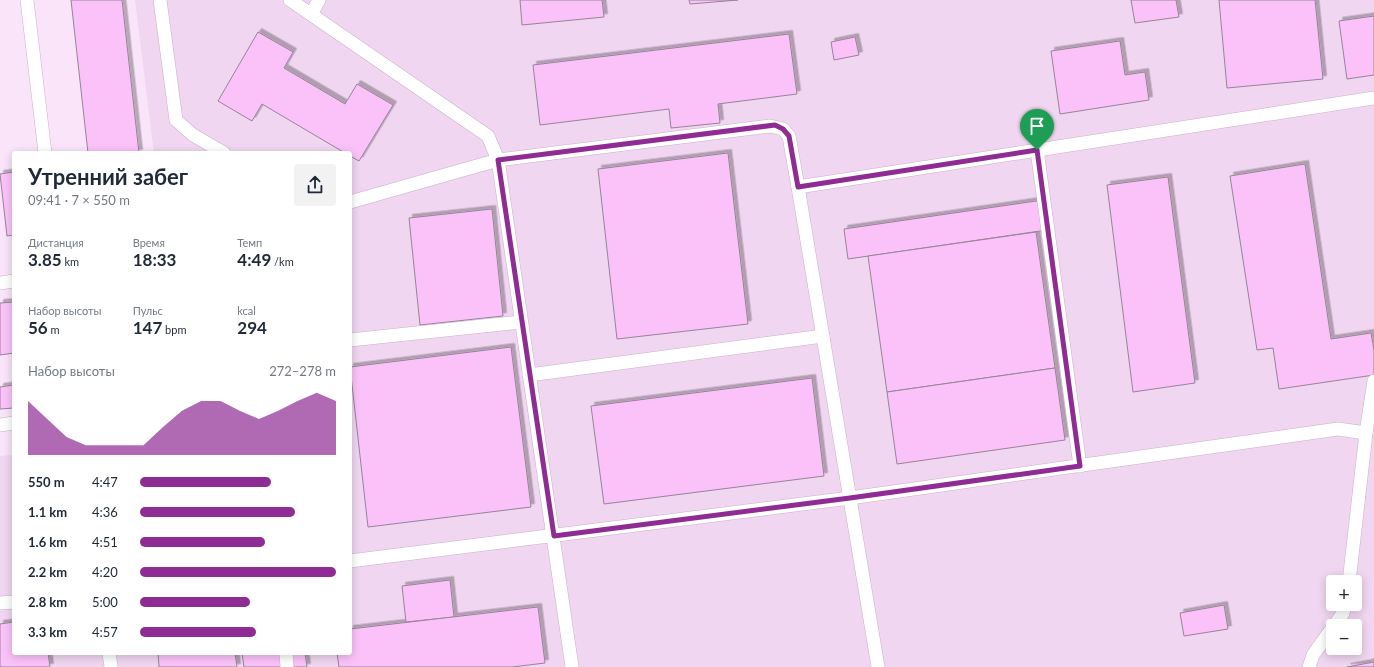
<!DOCTYPE html>
<html lang="ru">
<meta charset="utf-8">
<style>
:root{--surface:#fff;--page:#f2f2f3;--text:#1f2937;--muted:#747a83;--accent:#8f2c93}
body{margin:0;font-family:Lato,sans-serif;background:var(--page);color:var(--text);height:100vh;display:flex;flex-direction:column;font-size:15px;white-space:nowrap}
*{box-sizing:border-box;margin:0}
p{font-size:13px;color:var(--muted)}
.icon{flex:none;width:22px;height:22px;fill:none;stroke:currentColor;stroke-width:2;stroke-linecap:round;stroke-linejoin:round}
.map{position:relative;flex:1;overflow:hidden}
.drawer{position:absolute;left:12px;top:151px;width:340px;height:504px;display:flex;flex-direction:column;background:var(--surface);border-radius:4px;box-shadow:0 2px 10px #0003}
.drawer>*{flex:none}
.tools{position:absolute;left:1326px;top:575px;display:grid;gap:8px}
.tools a{display:grid;place-items:center;width:36px;height:36px;border-radius:4px;background:var(--surface);box-shadow:0 2px 10px #0003;font-size:20px}
.pin{position:absolute;display:grid;place-items:center;width:34px;height:34px;color:#fff;margin:-41px -17px;border-radius:50% 50% 50% 0;rotate:-45deg;box-shadow:0 0 4px #0007}
.pin .icon{rotate:45deg}
.round{display:grid;place-items:center;flex:none;width:42px;height:42px;border-radius:4px;background:var(--page)}
.summary{display:flex;align-items:center;justify-content:space-between;height:68px;padding:0 16px}
h1{font-size:22px;font-weight:700;line-height:30px}
.figures{display:grid;grid-template-columns:repeat(3,1fr);gap:6px;height:68px;padding:4px 16px}
.figures div{display:grid;align-content:center}
.figures b{font-size:17px;font-weight:700}
.figures small{font-size:11px;font-weight:400}
.figures p{font-size:11px}
.chart{height:112px;padding:8px 16px}
.chart p{display:flex;justify-content:space-between}
.chart svg{width:100%;height:72px;margin-top:4px;fill:var(--accent);opacity:.7}
ul{padding:0 16px;list-style:none;font-size:13px}
li{display:grid;grid-template-columns:64px 48px 1fr;align-items:center;height:30px}
li i{height:10px;border-radius:5px;background:var(--accent)}
.map>svg:first-child{display:block}
.built{fill:#f0d6f0;fill-rule:evenodd}
.building{fill:#fac2f9;stroke:#978497;filter:url(#shadow)}
.lines{fill:none;stroke-linecap:round;stroke-linejoin:round}
.service-casing{stroke:#c7b3c7;stroke-width:14}
.service{stroke:#fff;stroke-width:13}
.route-casing{stroke:#fff;stroke-width:8}
.route{stroke:#8f2c93;stroke-width:5}
</style>
<div class="map">
<svg width="1374" height="667" viewBox="0 0 1374 667">
<defs>
<filter id="shadow"><feDropShadow dx="3.5" dy="-3.5" stdDeviation="0" flood-color="#0004"/></filter>
</defs>
<rect width="100%" height="100%" fill="#f9e4f9"/>
<path class="built" d="M135,0H1374V667H0V456L14,455V653H350V153H154ZM1333,582H1355V604H1333ZM1333,626H1355V648H1333Z"/>
<g class="building">
<path d="M71,0H122L139,153H88Z"/>
<path d="M520,0H602L604,17L522,25Z"/>
<path d="M689,0H738L690,4Z"/>
<path d="M1131,0H1176L1179,17L1135,23Z"/>
<path d="M1219,0H1315L1323,79L1227,88Z"/>
<path d="M1374,16V75L1347,79L1339,21Z"/>
<path d="M258,32L293,52L284,68L345,104L357,84L393,105L359,161L350,156V153H345L262,104L252,121L218,101Z"/>
<path d="M789,34L797,94L718,104L720,123L671,128L669,109L540,125L533,65Z"/>
<path d="M855,37L859,55L834,60L831,42Z"/>
<path d="M1120,41L1125,75L1145,72L1149,100L1060,114L1051,51Z"/>
<path d="M728,153L748,324L617,339L598,169Z"/>
<path d="M1305,164L1331,339L1371,333L1374,350V375L1279,389L1273,348L1257,350L1230,176Z"/>
<path d="M14,172V235L7,236L0,174Z"/>
<path d="M1168,177L1195,383L1133,392L1107,185Z"/>
<path d="M1043,200L1047,230L848,259L844,229Z"/>
<path d="M492,209L503,316L420,325L409,218Z"/>
<path d="M1036,232L1055,368L887,392L868,256Z"/>
<path d="M14,302V353L0,355V303Z"/>
<path d="M511,347L531,507L368,527L350,367Z"/>
<path d="M1055,368L1065,440L897,464L887,392Z"/>
<path d="M812,378L824,476L604,504L591,406Z"/>
<path d="M14,385V408L0,409V387Z"/>
<path d="M450,580L454,617L406,622L402,586Z"/>
<path d="M1224,605L1228,629L1184,636L1180,613Z"/>
<path d="M538,607L545,663L512,667H339L337,653H350V629Z"/>
<path d="M14,622V653H48L50,667H0V624Z"/>
<path d="M158,653H235L237,667H159Z"/>
<path d="M242,653H305L307,667H244Z"/>
<path d="M1374,662V667H1347Z"/>
</g>
<g class="lines">
<defs>
<g id="service">
<path d="M27,0L45,153"/>
<path d="M160,0L176,120L193,135L224,153"/>
<path d="M290,0L488,136L498,160L572,667"/>
<path d="M312,13L319,0"/>
<path d="M1037,150L1080,466"/>
<path d="M798,187L1374,98"/>
<path d="M350,202L498,160L770,126L783,129L789,136L798,187L878,667"/>
<path d="M0,283L14,281"/>
<path d="M350,340L521,322"/>
<path d="M529,375L823,336"/>
<path d="M0,425L14,423"/>
<path d="M350,561L850,498L1338,429L1366,433"/>
<path d="M1349,582L1366,433L1374,381"/>
<path d="M0,603L14,602"/>
<path d="M1334,626L1343,613L1345,604"/>
<path d="M109,653L111,667"/>
<path d="M286,653L287,667"/>
<path d="M1309,667L1313,655L1333,627"/>
</g>
</defs>
<use href="#service" class="service-casing"/>
<use href="#service" class="service"/>
</g>
<g class="lines">
<defs>
<path id="route" d="M775,125L783,129L789,136L798,187L1037,150L1080,466L850,498L554,536L498,160Z"/>
</defs>
<use href="#route" class="route-casing"/>
<use href="#route" class="route"/>
</g>
</svg>
<div class="tools">
<a>+</a>
<a>−</a>
</div>
<div class="pin" style="left:1037px;top:150px;background:#1e9e55"><svg class="icon" aria-label="arrive" viewBox="0 0 24 24"><path d="M6 21V4h12l-3 4 3 4H6"/></svg></div>
<section class="drawer">
<div class="summary"><div><h1>Утренний забег</h1><p>09:41 · 7 × 550 m</p></div><a class="round"><svg class="icon" aria-label="share" viewBox="0 0 24 24"><path d="M12 15V3M7 8l5-5 5 5M5 13v7h14v-7"/></svg></a></div>
<div class="figures">
<div><p>Дистанция</p><b>3.85<small> km</small></b></div>
<div><p>Время</p><b>18:33</b></div>
<div><p>Темп</p><b>4:49<small> /km</small></b></div>
</div>
<div class="figures">
<div><p>Набор высоты</p><b>56<small> m</small></b></div>
<div><p>Пульс</p><b>147<small> bpm</small></b></div>
<div><p>kcal</p><b>294</b></div>
</div>
<div class="chart"><p><span>Набор высоты</span>272–278 m</p>
<svg viewBox="0 0 160 44" preserveAspectRatio="none"><path d="M0 44V11L10 22L20 33L30 38L40 38L50 38L60 38L70 27L80 17L90 11L100 11L110 17L120 22L130 17L140 11L150 6L160 11V44z"/></svg>
</div>
<ul>
<li><b>550 m</b>4:47<i style="width:67%"></i></li>
<li><b>1.1 km</b>4:36<i style="width:79%"></i></li>
<li><b>1.6 km</b>4:51<i style="width:64%"></i></li>
<li><b>2.2 km</b>4:20<i style="width:100%"></i></li>
<li><b>2.8 km</b>5:00<i style="width:56%"></i></li>
<li><b>3.3 km</b>4:57<i style="width:59%"></i></li>
</ul>
</section>
</div>
